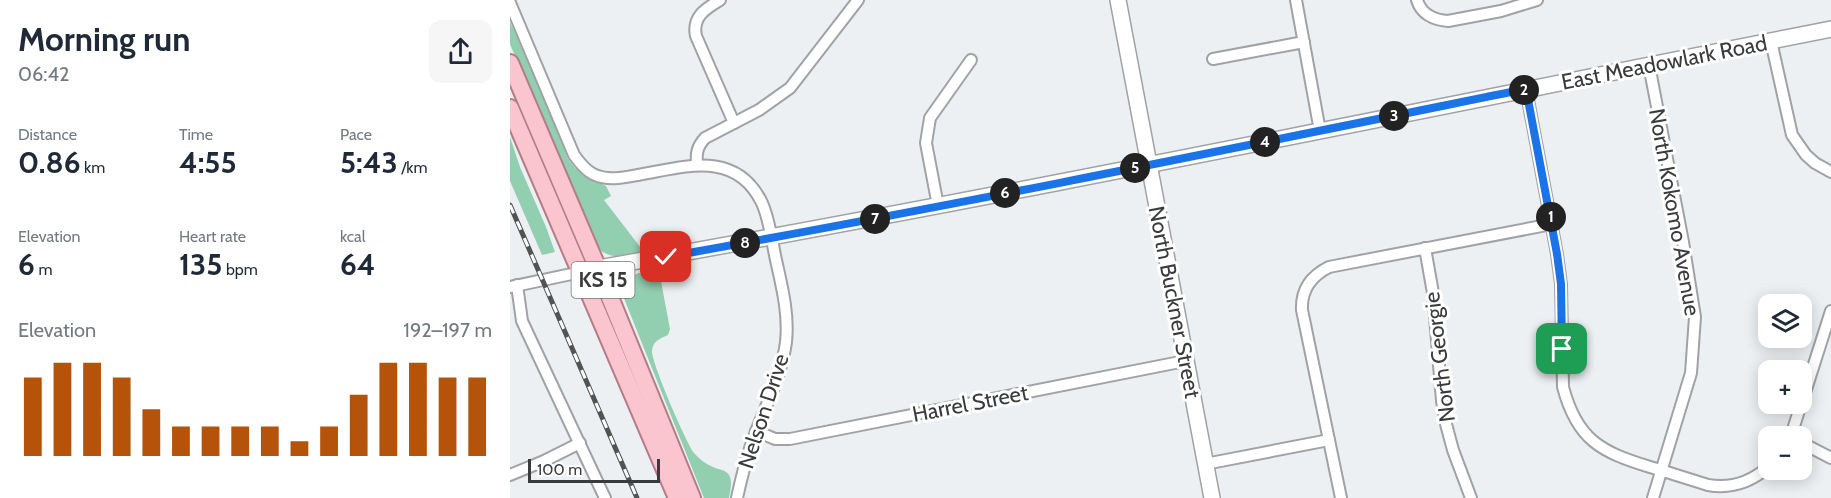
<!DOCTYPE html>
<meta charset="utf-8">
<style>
:root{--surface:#fff;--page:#f6f6f7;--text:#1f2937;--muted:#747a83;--accent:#b45309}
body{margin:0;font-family:Cabin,sans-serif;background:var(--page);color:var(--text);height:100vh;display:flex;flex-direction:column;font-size:22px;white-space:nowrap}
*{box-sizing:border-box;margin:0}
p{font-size:20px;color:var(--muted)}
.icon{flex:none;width:33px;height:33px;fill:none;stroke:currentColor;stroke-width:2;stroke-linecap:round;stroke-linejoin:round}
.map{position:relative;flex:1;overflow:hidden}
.details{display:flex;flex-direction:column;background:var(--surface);width:510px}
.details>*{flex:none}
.controls{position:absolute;left:1248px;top:294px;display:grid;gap:12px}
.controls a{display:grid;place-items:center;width:54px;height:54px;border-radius:12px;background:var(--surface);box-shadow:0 3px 15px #0003;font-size:30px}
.scale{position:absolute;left:18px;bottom:15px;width:132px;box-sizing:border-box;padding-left:6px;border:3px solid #3a3b3c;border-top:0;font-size:16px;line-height:21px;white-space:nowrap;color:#3a3b3c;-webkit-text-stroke:4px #fff;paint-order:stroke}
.pin{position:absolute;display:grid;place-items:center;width:51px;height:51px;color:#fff;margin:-26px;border-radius:12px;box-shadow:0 3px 9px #0006}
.km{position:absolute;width:30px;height:30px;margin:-15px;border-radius:50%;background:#222;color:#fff;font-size:16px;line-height:30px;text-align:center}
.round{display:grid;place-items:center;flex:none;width:63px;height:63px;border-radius:12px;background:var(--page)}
.summary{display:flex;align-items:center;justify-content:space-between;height:102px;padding:0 18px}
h1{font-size:33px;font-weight:700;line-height:45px}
.stats{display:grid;grid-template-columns:repeat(3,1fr);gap:9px;height:102px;padding:6px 18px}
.stats div{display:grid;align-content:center}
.stats b{font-size:30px;font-weight:700}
.stats small{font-size:16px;font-weight:400}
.stats p{font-size:16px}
.chart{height:168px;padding:12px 18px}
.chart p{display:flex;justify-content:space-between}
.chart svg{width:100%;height:108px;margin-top:6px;stroke:var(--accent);stroke-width:6}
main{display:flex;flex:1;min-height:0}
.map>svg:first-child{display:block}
.green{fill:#92ceb0}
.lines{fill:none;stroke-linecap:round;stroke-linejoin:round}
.street-casing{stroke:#a0a2a5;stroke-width:14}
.secondary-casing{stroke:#a0a2a5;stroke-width:18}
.primary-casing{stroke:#b47c85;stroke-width:20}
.street{stroke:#fff;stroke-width:10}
.secondary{stroke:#fff;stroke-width:15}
.primary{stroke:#fac5ce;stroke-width:16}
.rail-casing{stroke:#525354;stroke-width:5}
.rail{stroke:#fff;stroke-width:3;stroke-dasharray:9;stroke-linecap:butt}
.route-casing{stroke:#fff;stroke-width:12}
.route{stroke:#1a73e8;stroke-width:8}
.labels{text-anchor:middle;stroke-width:6;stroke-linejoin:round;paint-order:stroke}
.shield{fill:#fff;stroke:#757676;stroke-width:1.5}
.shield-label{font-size:21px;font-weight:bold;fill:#3a3b3c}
.street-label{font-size:22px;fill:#3a3b3c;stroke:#fff}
</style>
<main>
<section class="details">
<div class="summary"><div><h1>Morning run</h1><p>06:42</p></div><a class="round"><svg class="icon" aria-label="share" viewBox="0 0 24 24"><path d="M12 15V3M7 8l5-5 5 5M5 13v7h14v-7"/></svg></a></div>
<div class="stats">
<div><p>Distance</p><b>0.86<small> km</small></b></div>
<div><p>Time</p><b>4:55</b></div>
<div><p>Pace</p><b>5:43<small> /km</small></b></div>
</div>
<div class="stats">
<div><p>Elevation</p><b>6<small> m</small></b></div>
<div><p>Heart rate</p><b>135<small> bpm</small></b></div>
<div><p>kcal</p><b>64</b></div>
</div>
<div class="chart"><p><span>Elevation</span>192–197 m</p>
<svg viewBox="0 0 160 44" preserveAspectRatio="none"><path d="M5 44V12M15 44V6M25 44V6M35 44V12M45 44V25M55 44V32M65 44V32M75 44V32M85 44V32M95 44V38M105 44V32M115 44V19M125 44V6M135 44V6M145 44V12M155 44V12"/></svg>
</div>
</section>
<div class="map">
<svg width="1321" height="498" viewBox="0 0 1321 498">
<rect width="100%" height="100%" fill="#edf0f3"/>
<g class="green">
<path d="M0,22L29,84L58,159L65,168L80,178L96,186L101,196L94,200L134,252C116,255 100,262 86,246L0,44Z"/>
<path d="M0,137L10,167L36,227L45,252L32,255L0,181Z"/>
<path d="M143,272L150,276L160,329L158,335C151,338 143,341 142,350C140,360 176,442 184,453C189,459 196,464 203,467C209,470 215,469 219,475C223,481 220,491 219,498H194L111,291C109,280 120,276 129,273L136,276Z"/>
</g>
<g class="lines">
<defs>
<g id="street">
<path d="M210,0C195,9 182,17 186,36L224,123"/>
<path d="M786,0L810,131"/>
<path d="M907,0C911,14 924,20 938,21L991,11L1027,0"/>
<path d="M0,3L64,155C69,162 75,170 83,174C97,181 112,178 128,175C174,167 226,149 252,203C260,221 262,242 266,260C272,287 279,314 276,342C272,373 257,403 246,432C237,454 232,475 227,498"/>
<path d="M1261,41L1282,135L1296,155L1305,163L1321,172"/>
<path d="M703,59L794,42"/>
<path d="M1139,65L1173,242L1185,317L1181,373L1143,498"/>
<path d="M1016,89L1047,254L1051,284L1053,387C1067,440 1091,452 1140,467C1160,473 1179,479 1198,485C1221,489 1241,482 1258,467"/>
<path d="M187,164C186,153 187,147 195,138L249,110L280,88L348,0"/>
<path d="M428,206L416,143L420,118L461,60"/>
<path d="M915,248L923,293L932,401L936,424L943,450L961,498"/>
<path d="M7,285L12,321L95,498"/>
<path d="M0,287L71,272"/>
<path d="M1292,402L1321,311"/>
<path d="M246,431L265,439H280L675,361"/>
<path d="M1281,436L1291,404"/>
<path d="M1292,443L1321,458"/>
<path d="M695,464L819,440"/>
<path d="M0,475L34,461L70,443"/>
<path d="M831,498L792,310C791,290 801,276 819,267L1042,224"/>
</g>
<g id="secondary">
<path d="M608,0L702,498"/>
<path d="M77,270C493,197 906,111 1321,29"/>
</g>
<g id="primary">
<path d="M0,63L97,290L182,498"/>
<path d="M0,108L167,498"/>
</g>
</defs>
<use href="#street" class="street-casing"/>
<use href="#secondary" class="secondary-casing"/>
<use href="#primary" class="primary-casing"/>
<use href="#street" class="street"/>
<use href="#secondary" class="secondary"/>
<use href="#primary" class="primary"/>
<defs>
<path id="rail" d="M0,205L127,498"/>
</defs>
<use href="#rail" class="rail-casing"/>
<use href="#rail" class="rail"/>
</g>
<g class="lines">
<defs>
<path id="route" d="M156,257C443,206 730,147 1016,89L1047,254L1051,284L1052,349"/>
</defs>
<use href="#route" class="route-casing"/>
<use href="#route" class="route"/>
</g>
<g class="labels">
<rect class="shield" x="61.5" y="262" width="63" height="36" rx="4.5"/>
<g class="shield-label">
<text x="93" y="287">KS 15</text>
</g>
<g class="street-label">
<text transform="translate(1154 62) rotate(-11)" y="8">East Meadowlark Road</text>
<text transform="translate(1165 212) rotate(80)" y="8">North Kokomo Avenue</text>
<text transform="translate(665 302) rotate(79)" y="8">North Buckner Street</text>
<text transform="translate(929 357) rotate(-97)" y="8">North Georgie</text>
<text transform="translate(460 403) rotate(-11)" y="8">Harrel Street</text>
<text transform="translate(253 411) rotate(-72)" y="8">Nelson Drive</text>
</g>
</g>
</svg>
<div class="controls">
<a><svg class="icon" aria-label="layers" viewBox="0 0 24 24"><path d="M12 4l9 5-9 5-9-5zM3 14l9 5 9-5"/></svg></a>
<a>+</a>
<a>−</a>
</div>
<div class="scale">100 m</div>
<div class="pin" style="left:1052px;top:349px;background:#1e9e55"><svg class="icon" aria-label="arrive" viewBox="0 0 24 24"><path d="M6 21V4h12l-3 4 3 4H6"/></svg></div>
<div class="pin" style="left:156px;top:257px;background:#d93025"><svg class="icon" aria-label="check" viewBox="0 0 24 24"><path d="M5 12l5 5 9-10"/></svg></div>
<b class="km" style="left:1041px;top:217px">1</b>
<b class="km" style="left:1014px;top:90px">2</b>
<b class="km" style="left:884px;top:116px">3</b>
<b class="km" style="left:755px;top:142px">4</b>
<b class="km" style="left:625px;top:168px">5</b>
<b class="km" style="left:495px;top:193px">6</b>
<b class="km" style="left:365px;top:219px">7</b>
<b class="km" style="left:235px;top:243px">8</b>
</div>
</main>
